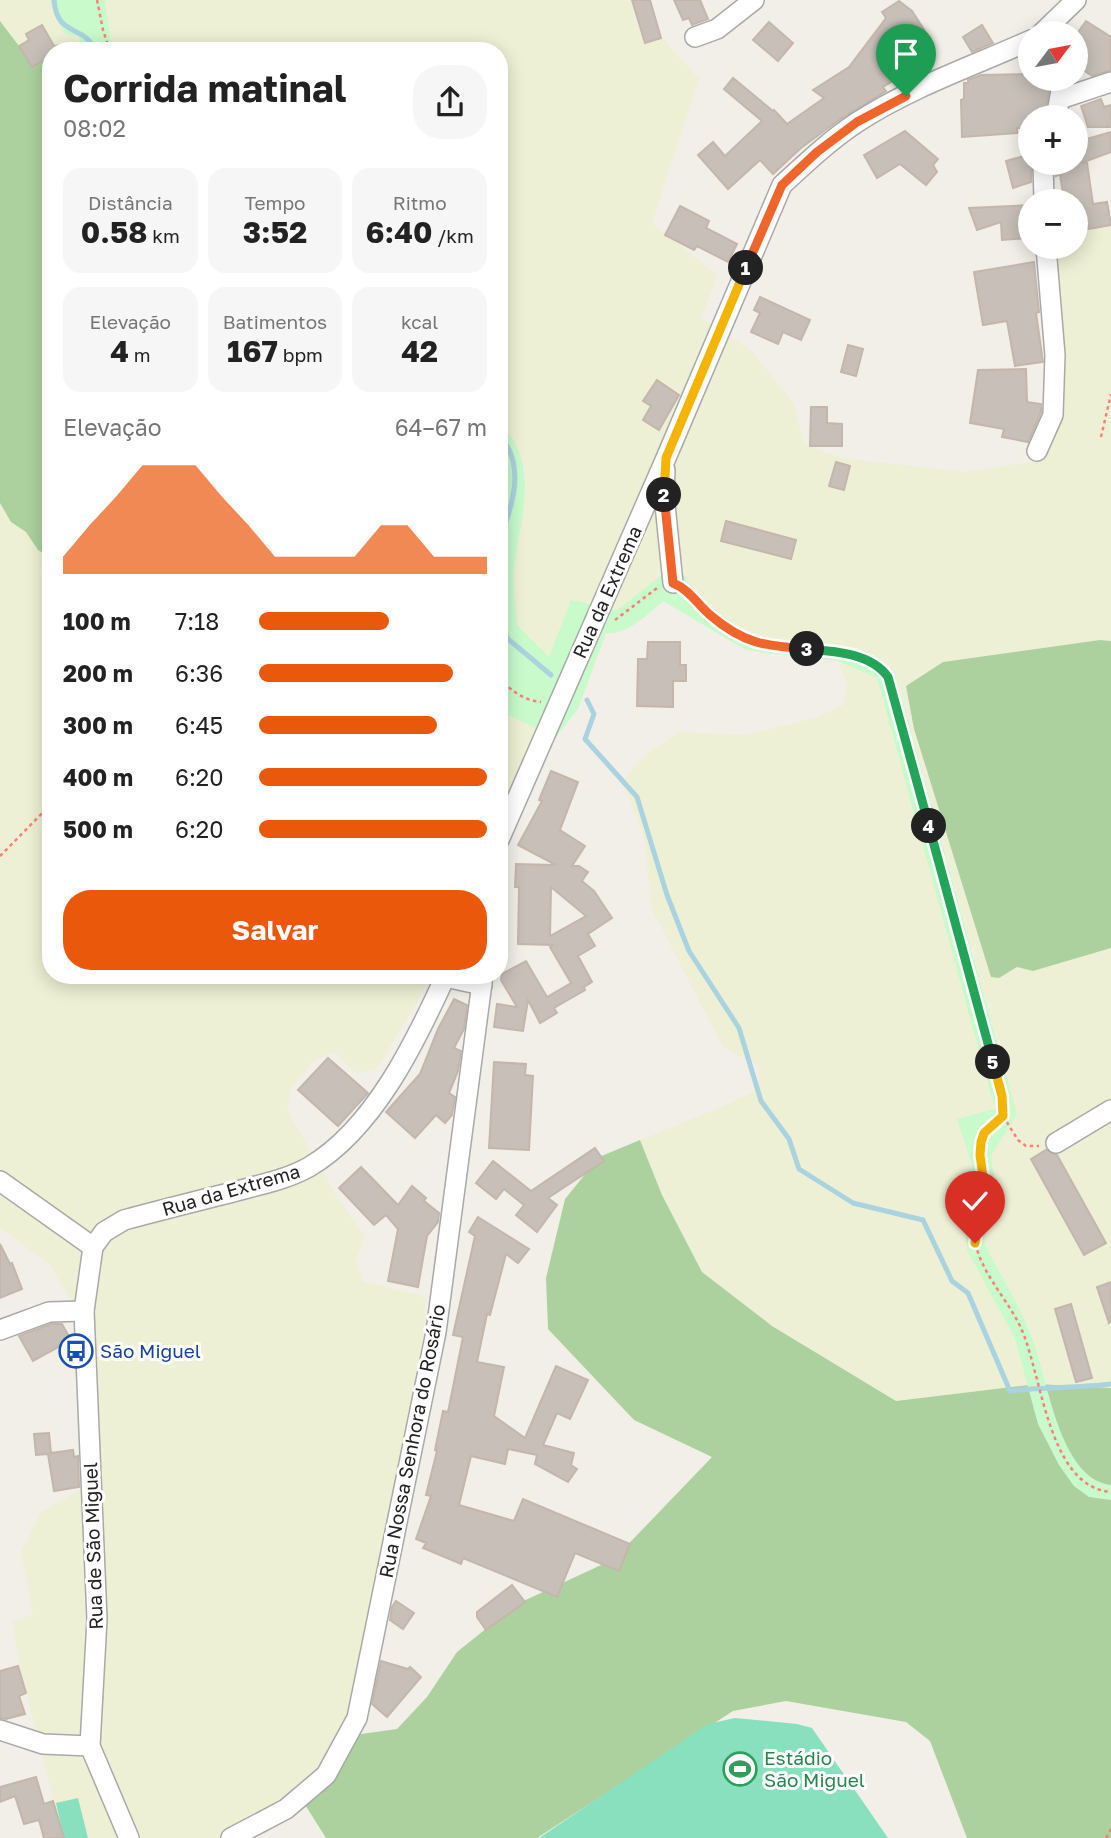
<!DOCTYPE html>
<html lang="pt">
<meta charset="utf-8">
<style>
:root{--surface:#fff;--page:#f6f6f6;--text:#222;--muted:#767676;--accent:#ea580c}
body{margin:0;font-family:"Golos Text",sans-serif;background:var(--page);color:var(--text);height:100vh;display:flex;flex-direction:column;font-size:26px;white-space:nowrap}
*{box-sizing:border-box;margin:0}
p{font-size:23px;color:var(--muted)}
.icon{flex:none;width:38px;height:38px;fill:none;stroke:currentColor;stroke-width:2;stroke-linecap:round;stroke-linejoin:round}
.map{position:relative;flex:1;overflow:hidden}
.drawer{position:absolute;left:42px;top:42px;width:466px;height:942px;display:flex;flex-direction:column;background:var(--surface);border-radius:28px;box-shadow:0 4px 18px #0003}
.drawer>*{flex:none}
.needle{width:46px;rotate:58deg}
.buttons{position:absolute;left:1018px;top:21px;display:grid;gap:14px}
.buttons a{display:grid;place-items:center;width:70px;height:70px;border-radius:50%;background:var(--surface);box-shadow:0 4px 18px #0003;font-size:35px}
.pin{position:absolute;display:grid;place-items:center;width:60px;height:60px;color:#fff;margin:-72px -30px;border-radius:50% 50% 50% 0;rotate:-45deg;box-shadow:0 0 7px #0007}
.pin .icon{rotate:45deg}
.km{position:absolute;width:35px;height:35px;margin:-18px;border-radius:50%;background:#222;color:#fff;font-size:19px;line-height:35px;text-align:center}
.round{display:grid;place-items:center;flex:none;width:74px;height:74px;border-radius:28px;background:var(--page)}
.summary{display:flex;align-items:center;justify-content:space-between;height:119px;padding:0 21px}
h1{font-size:38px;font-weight:700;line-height:52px}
.metrics{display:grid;grid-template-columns:repeat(3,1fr);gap:10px;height:119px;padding:7px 21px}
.metrics div{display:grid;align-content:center;border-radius:18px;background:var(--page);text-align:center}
.metrics b{font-size:30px;font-weight:700}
.metrics small{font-size:19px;font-weight:400}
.metrics p{font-size:19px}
.chart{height:196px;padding:14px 21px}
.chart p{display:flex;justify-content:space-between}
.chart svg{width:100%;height:126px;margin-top:7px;fill:var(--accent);opacity:.7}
.primary-button{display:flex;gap:14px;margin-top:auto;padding:14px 21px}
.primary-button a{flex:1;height:80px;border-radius:28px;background:var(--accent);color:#fff;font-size:28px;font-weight:700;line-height:80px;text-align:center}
ul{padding:0 21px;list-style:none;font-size:23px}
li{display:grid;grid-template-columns:112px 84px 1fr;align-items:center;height:52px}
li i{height:18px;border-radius:9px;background:var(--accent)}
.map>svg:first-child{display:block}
.farmland{fill:#eef0d5}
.forest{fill:#add19e}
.park{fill:#c8facc}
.pitch{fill:#88e0be}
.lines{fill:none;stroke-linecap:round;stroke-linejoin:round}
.stream{stroke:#aad3df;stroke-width:5}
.building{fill:#c7bfb8;stroke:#c4b6ab;stroke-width:2;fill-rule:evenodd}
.minor-casing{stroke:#a9a9a9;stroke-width:22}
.path{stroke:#fa8072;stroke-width:2.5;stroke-dasharray:3.5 3.5;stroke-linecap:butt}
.minor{stroke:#fff;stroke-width:19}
.split-1-casing{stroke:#fff;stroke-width:14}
.split-2-casing{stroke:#fff;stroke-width:14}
.split-3-casing{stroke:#fff;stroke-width:14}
.split-4-casing{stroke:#fff;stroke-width:14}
.split-5-casing{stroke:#fff;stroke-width:14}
.split-6-casing{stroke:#fff;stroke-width:14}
.split-1{stroke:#f0652b;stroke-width:9}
.split-2{stroke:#f5b400;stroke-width:9}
.split-3{stroke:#f0652b;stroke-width:9}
.split-4{stroke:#22a559;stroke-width:9}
.split-5{stroke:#22a559;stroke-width:9}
.split-6{stroke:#f5b400;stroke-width:9}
.labels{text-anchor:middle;stroke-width:6;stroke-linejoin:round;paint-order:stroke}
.street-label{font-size:19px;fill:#222;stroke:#fff}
.transit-label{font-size:19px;fill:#164399;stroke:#fff;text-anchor:start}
.leisure-label{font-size:19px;fill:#27864d;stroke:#fff;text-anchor:start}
</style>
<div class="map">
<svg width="1111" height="1838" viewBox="0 0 1111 1838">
<rect width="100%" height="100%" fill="#f2efe9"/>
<g class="farmland">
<path d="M0,0H632L638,26L658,33L699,79L652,223L718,275L701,318L751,350L793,403L804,444L841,458L965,472L1035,461L1049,432L1056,253L1059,247H1076V225L1111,220V641L1100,640L943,662L906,686L914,730L991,976L999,978L1020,965L1111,945V1388L1037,1384L896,1401L772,1326L702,1272L662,1195L640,1140L733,1102L759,1088L758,1066L723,1047L651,908L644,836L623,783L627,774L651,750L679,732L745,735L816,718L843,705L847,684L838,661L746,650L663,601L640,621L613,634L606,633L578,709L535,731L499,814V620L513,578L526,485L525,468L510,434L499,422V51L22,50L0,46Z"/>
<path d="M0,491L38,550L51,558V975H429L419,999L377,1068L357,1074L335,1052L313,1061L291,1089L287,1110L328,1180L332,1189L365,1237L356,1259L363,1281L420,1295L426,1299L424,1310L426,1316L365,1671L342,1733L302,1800L222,1838H63L20,1668L12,1622L33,1615L21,1552L41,1512L92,1483L91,1331L48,1263L0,1228Z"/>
</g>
<g class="forest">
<path d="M0,21L22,50L61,44L100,51H51V558L38,550L26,532L11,522L0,503Z"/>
<path d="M1100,640L1111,641V948L1033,971L1017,967L999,978L991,977L914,729L906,686L943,662Z"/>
<path d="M640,1140L662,1195L702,1272L772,1326L896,1401L1037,1384L1111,1388V1838H967L930,1741L906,1722L786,1701L733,1711L537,1838H326L302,1800L340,1737L397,1729L427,1697L457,1652L517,1604L614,1559L712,1457L634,1420L548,1329L546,1278L565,1199L599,1157Z"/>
</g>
<g class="park">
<path d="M50,0H105L110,37L115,51H83L79,37L66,34L60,26Z"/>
<path d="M499,422C543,467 519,516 514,571C512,588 516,607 517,625L549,657L571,600L617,610L667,571L680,566C687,584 698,595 713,608C728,620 744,633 763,639C802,649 868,637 895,674L1017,1115L991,1155L995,1185L983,1233L985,1245C1001,1277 1021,1307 1033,1341C1048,1379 1059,1479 1111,1485V1500L1089,1497L1074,1486L1059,1465L1038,1424L1015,1339L967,1250L966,1228L974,1197L973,1168L957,1119L995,1109L877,678L838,661L746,650L663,601C649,613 626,636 606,633L578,709L556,737L499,711Z"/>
</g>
<g class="pitch">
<path d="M735,1718L797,1724L812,1728L888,1838H539L708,1724Z"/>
<path d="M78,1798L88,1838H64L56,1803Z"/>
</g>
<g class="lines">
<g class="stream">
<path d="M54,0C57,38 83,23 96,51"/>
<path d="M499,435C527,465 512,508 499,541"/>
<path d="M499,622L508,639L551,675"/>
<path d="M587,700L594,714L585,739L637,797L667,895L689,951L739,1028L761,1101L789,1139L799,1169L853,1203L923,1220L952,1281L968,1293L1010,1391C1044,1387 1077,1388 1111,1384"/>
</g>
</g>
<g class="building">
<path d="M632,0H650L661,38L645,43Z"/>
<path d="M674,0H700L708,19L692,25L689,18L683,20Z"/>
<path d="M899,1L912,11L930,39L927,43L932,50L912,62L904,74L883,87L886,91L839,120L801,148L773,174L760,160L728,189L698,155L713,142L725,156L762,121L724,89L733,78L773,111L774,110L787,124L824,98L813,90L849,67L886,18L882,12Z"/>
<path d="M1086,21L1111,37V70L1092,76L1076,65V35Z"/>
<path d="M769,22L793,43L778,61L753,40Z"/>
<path d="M42,25L57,51H51V56L32,67L19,46L29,40L26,34Z"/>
<path d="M982,25L993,43L972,52L963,37Z"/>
<path d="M1031,74V79H1047L1049,91L1044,117H1031V128H1017V133L962,137L961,100L964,99V83H968V80L981,75Z"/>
<path d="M1101,99L1104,107L1111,105V127H1088L1081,106Z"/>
<path d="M905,131L938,159L933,165L937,172L926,185L900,164L877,178L864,155Z"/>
<path d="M1111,132V152L1081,163H1087L1093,204L1107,202L1111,225L1088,229L1087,224L1076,226V201H1064L1060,174L1056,176L1055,163H1076V142Z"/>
<path d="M1031,154V182L1013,188L1006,161Z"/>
<path d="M1031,205L1028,238L1002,240L1001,222L977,230L969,208Z"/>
<path d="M680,206L709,221L706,228L737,244L728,262L697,246L694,250L665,235Z"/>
<path d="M1034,262L1039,312L1036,313L1043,362L1015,366L1007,321L983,325L974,272Z"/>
<path d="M760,297L810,320L801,340L783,332L778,344L751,332L760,313L754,310Z"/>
<path d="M848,345L863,349L856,376L841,372Z"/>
<path d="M1026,369L1027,402L1041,404V412L1028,442L1002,437L1004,429L970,423L978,370Z"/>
<path d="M657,380L679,395L659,430L643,420L651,406L643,401Z"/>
<path d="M811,407H827V423L842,424V446H810Z"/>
<path d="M836,462L850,466L844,490L829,486Z"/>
<path d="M726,521L796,540L791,559L721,541Z"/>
<path d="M648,642H680V665H686V681H673V707L637,706L638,659H647Z"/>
<path d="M551,771L578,782L560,830L585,846L572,866H579L588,872L582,881L594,891L612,918L588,934L595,946L578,956L592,982L584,987L585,990L554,1008L557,1013L540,1023L528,1000L523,1031L494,1027L497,1004L517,1007L501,980L502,974L526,961L547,997L571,983L550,947L553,945L518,944L519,887H515L516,864L556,865L518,845L542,801L539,800ZM551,887L586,916L550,936Z"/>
<path d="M454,999L467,1005L464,1029L454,1048L461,1051L458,1071L449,1093L455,1097L452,1115L445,1123L436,1115L415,1138L386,1112L420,1074L438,1029Z"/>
<path d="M328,1058L368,1093L338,1126L298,1090Z"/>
<path d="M494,1062L526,1064L525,1075L533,1076L529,1150L489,1148Z"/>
<path d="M595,1148L604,1161L548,1198L557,1205L537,1232L516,1215L524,1205L504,1189L496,1199L476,1183L493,1161L531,1191Z"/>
<path d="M1046,1150L1057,1155L1106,1243L1084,1255L1031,1159Z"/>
<path d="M361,1167L398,1205L412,1186L426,1198L424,1201L439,1213L438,1222L427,1236L418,1287L388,1281L398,1229L386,1215L374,1225L339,1188Z"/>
<path d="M478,1217L529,1249L518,1263L506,1254L490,1315L487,1314L477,1362L504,1367L494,1416L525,1438L556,1366L588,1380L570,1419L557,1413L543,1445L574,1453L571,1465L577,1469L568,1482L535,1464L537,1455L508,1449L505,1464L471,1456L459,1505L514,1521L523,1499L630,1544L619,1571L575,1553L557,1597L463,1558L461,1564L423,1548L426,1543L416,1539L431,1496L426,1495L437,1451L435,1450L443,1411L448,1412L463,1337L453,1335L475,1236L469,1232Z"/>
<path d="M0,1244L10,1264L12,1263L22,1289L0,1298Z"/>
<path d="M1111,1282V1322L1109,1323L1097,1287Z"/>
<path d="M1071,1304L1092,1378L1076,1382L1055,1309Z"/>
<path d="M51,1324H62L71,1340L33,1361L19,1336Z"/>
<path d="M49,1433L51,1453L73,1450L74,1457L78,1456L79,1487L54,1491L48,1454L36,1455L34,1434Z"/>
<path d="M512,1585L525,1602L486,1630L477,1617V1612Z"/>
<path d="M396,1601L414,1613L403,1629L390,1620L392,1607Z"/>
<path d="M381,1661L408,1669L410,1667L421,1677L387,1717L372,1704Z"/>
<path d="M18,1666L26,1693L19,1696L25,1714L6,1719L0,1718V1671Z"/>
<path d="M36,1777L44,1804L53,1801L64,1838H44L39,1820L24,1824L15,1796L0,1802V1787Z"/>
</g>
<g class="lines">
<defs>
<g id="minor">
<path d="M1042,33L1076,0"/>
<path d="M695,37L717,29L754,0"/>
<path d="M1060,99L1111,82"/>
<path d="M1056,117L1061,91L1059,79"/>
<path d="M1043,163L1044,201"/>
<path d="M1037,451L1053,415L1055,355L1046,247"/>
<path d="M665,470L664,495L673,583"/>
<path d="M499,840L666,458L782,185C806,163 829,141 856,123C909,88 973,66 1031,40"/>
<path d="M445,977L482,985"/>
<path d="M1056,1143L1111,1110"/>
<path d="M0,1181L93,1247"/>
<path d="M0,1330L49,1312L84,1311"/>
<path d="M0,1730L43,1744L90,1746"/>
<path d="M129,1838L90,1746L97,1619L84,1311L93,1247L104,1232L124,1220C161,1210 197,1201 233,1192C258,1185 286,1180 309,1167C374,1129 416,1041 446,975"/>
<path d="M231,1838L286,1809L326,1775L357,1718L436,1332L483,975"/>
</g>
</defs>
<use href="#minor" class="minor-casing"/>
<g class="path">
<path d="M97,0L103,30L110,51"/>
<path d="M1101,437L1111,394"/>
<path d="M688,591C704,611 726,631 750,642C790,659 859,636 888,677L1002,1096L1003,1116C995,1123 985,1129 982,1139C977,1155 985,1171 983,1187C982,1205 972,1226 976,1245C982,1273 1006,1298 1019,1324C1042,1368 1046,1487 1111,1492"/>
<path d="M615,620L657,588"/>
<path d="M499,677C511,691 523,700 541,702"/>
<path d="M0,856L51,804"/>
<path d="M1003,1116L1018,1140L1026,1146H1039"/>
<path d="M1106,1838L1111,1829"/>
</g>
<use href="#minor" class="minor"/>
</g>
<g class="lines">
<defs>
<path id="split-1" d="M746,268L782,185L817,152L857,122L906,96"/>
<path id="split-2" d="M664,495L666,458L746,268"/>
<path id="split-3" d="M664,495L673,583C690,590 697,604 710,615C744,644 765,646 807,649"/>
<path id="split-4" d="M807,649C834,651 871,653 888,677L929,826"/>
<path id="split-5" d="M929,826L993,1062"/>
<path id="split-6" d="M975,1243L984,1184L980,1155L981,1142L984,1133L1003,1116L1002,1096L993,1062"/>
</defs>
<use href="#split-1" class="split-1-casing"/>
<use href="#split-2" class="split-2-casing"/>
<use href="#split-3" class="split-3-casing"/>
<use href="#split-4" class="split-4-casing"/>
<use href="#split-5" class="split-5-casing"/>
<use href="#split-6" class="split-6-casing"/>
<use href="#split-1" class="split-1"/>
<use href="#split-2" class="split-2"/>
<use href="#split-3" class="split-3"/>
<use href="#split-4" class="split-4"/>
<use href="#split-5" class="split-5"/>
<use href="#split-6" class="split-6"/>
</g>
<defs>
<symbol id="bus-ring" viewBox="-11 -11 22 22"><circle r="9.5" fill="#fff" stroke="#1a4fb4" stroke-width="1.5"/><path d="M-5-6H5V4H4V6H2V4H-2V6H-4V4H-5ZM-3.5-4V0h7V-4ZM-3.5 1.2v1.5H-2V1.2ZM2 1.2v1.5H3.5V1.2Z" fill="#1a4fb4"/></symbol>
<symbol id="stadium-ring" viewBox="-11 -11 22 22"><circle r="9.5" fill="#fff" stroke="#2e9e5b" stroke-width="1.5"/><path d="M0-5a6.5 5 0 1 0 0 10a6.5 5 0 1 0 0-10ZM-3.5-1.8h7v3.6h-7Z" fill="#2e9e5b"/></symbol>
</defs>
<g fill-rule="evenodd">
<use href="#bus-ring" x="57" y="1332" width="38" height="38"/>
<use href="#stadium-ring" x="721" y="1750" width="38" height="38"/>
</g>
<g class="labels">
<g class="street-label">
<text transform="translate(607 592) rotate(-66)" y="7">Rua da Extrema</text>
<text transform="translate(231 1190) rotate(-16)" y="7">Rua da Extrema</text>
<text transform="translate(412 1441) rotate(-79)" y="7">Rua Nossa Senhora do Rosário</text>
<text transform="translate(93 1546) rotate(-92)" y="7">Rua de São Miguel</text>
</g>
<g class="transit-label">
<text x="100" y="1358">São Miguel</text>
</g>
<g class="leisure-label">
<text x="764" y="1765">Estádio<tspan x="764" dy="22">São Miguel</tspan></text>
</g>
</g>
</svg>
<div class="buttons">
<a><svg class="needle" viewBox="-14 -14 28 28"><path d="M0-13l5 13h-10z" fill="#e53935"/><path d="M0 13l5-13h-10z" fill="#767676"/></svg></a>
<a>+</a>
<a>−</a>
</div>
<div class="pin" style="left:906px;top:96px;background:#1e9e55"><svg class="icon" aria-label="arrive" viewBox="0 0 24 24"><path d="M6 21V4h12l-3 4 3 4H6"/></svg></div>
<div class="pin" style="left:975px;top:1243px;background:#d93025"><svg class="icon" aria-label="check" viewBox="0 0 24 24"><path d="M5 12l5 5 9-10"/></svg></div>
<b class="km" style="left:746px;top:268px">1</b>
<b class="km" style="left:664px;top:495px">2</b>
<b class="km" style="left:807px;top:649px">3</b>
<b class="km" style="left:929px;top:826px">4</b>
<b class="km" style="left:993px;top:1062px">5</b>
<section class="drawer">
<div class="summary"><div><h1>Corrida matinal</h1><p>08:02</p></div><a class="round"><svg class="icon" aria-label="share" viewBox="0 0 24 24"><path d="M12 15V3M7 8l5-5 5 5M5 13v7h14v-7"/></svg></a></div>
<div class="metrics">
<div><p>Distância</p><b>0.58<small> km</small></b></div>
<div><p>Tempo</p><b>3:52</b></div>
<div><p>Ritmo</p><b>6:40<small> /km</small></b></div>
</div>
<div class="metrics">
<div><p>Elevação</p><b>4<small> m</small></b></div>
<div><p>Batimentos</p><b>167<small> bpm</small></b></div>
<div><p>kcal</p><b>42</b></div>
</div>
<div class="chart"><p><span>Elevação</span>64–67 m</p>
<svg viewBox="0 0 160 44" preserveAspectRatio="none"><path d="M0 44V38L10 27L20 17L30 6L40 6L50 6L60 17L70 27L80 38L90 38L100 38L110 38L120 27L130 27L140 38L150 38L160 38V44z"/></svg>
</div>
<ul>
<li><b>100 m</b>7:18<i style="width:57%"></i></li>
<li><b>200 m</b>6:36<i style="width:85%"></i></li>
<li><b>300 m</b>6:45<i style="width:78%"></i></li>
<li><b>400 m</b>6:20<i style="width:100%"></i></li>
<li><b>500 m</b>6:20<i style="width:100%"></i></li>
</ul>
<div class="primary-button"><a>Salvar</a></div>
</section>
</div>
